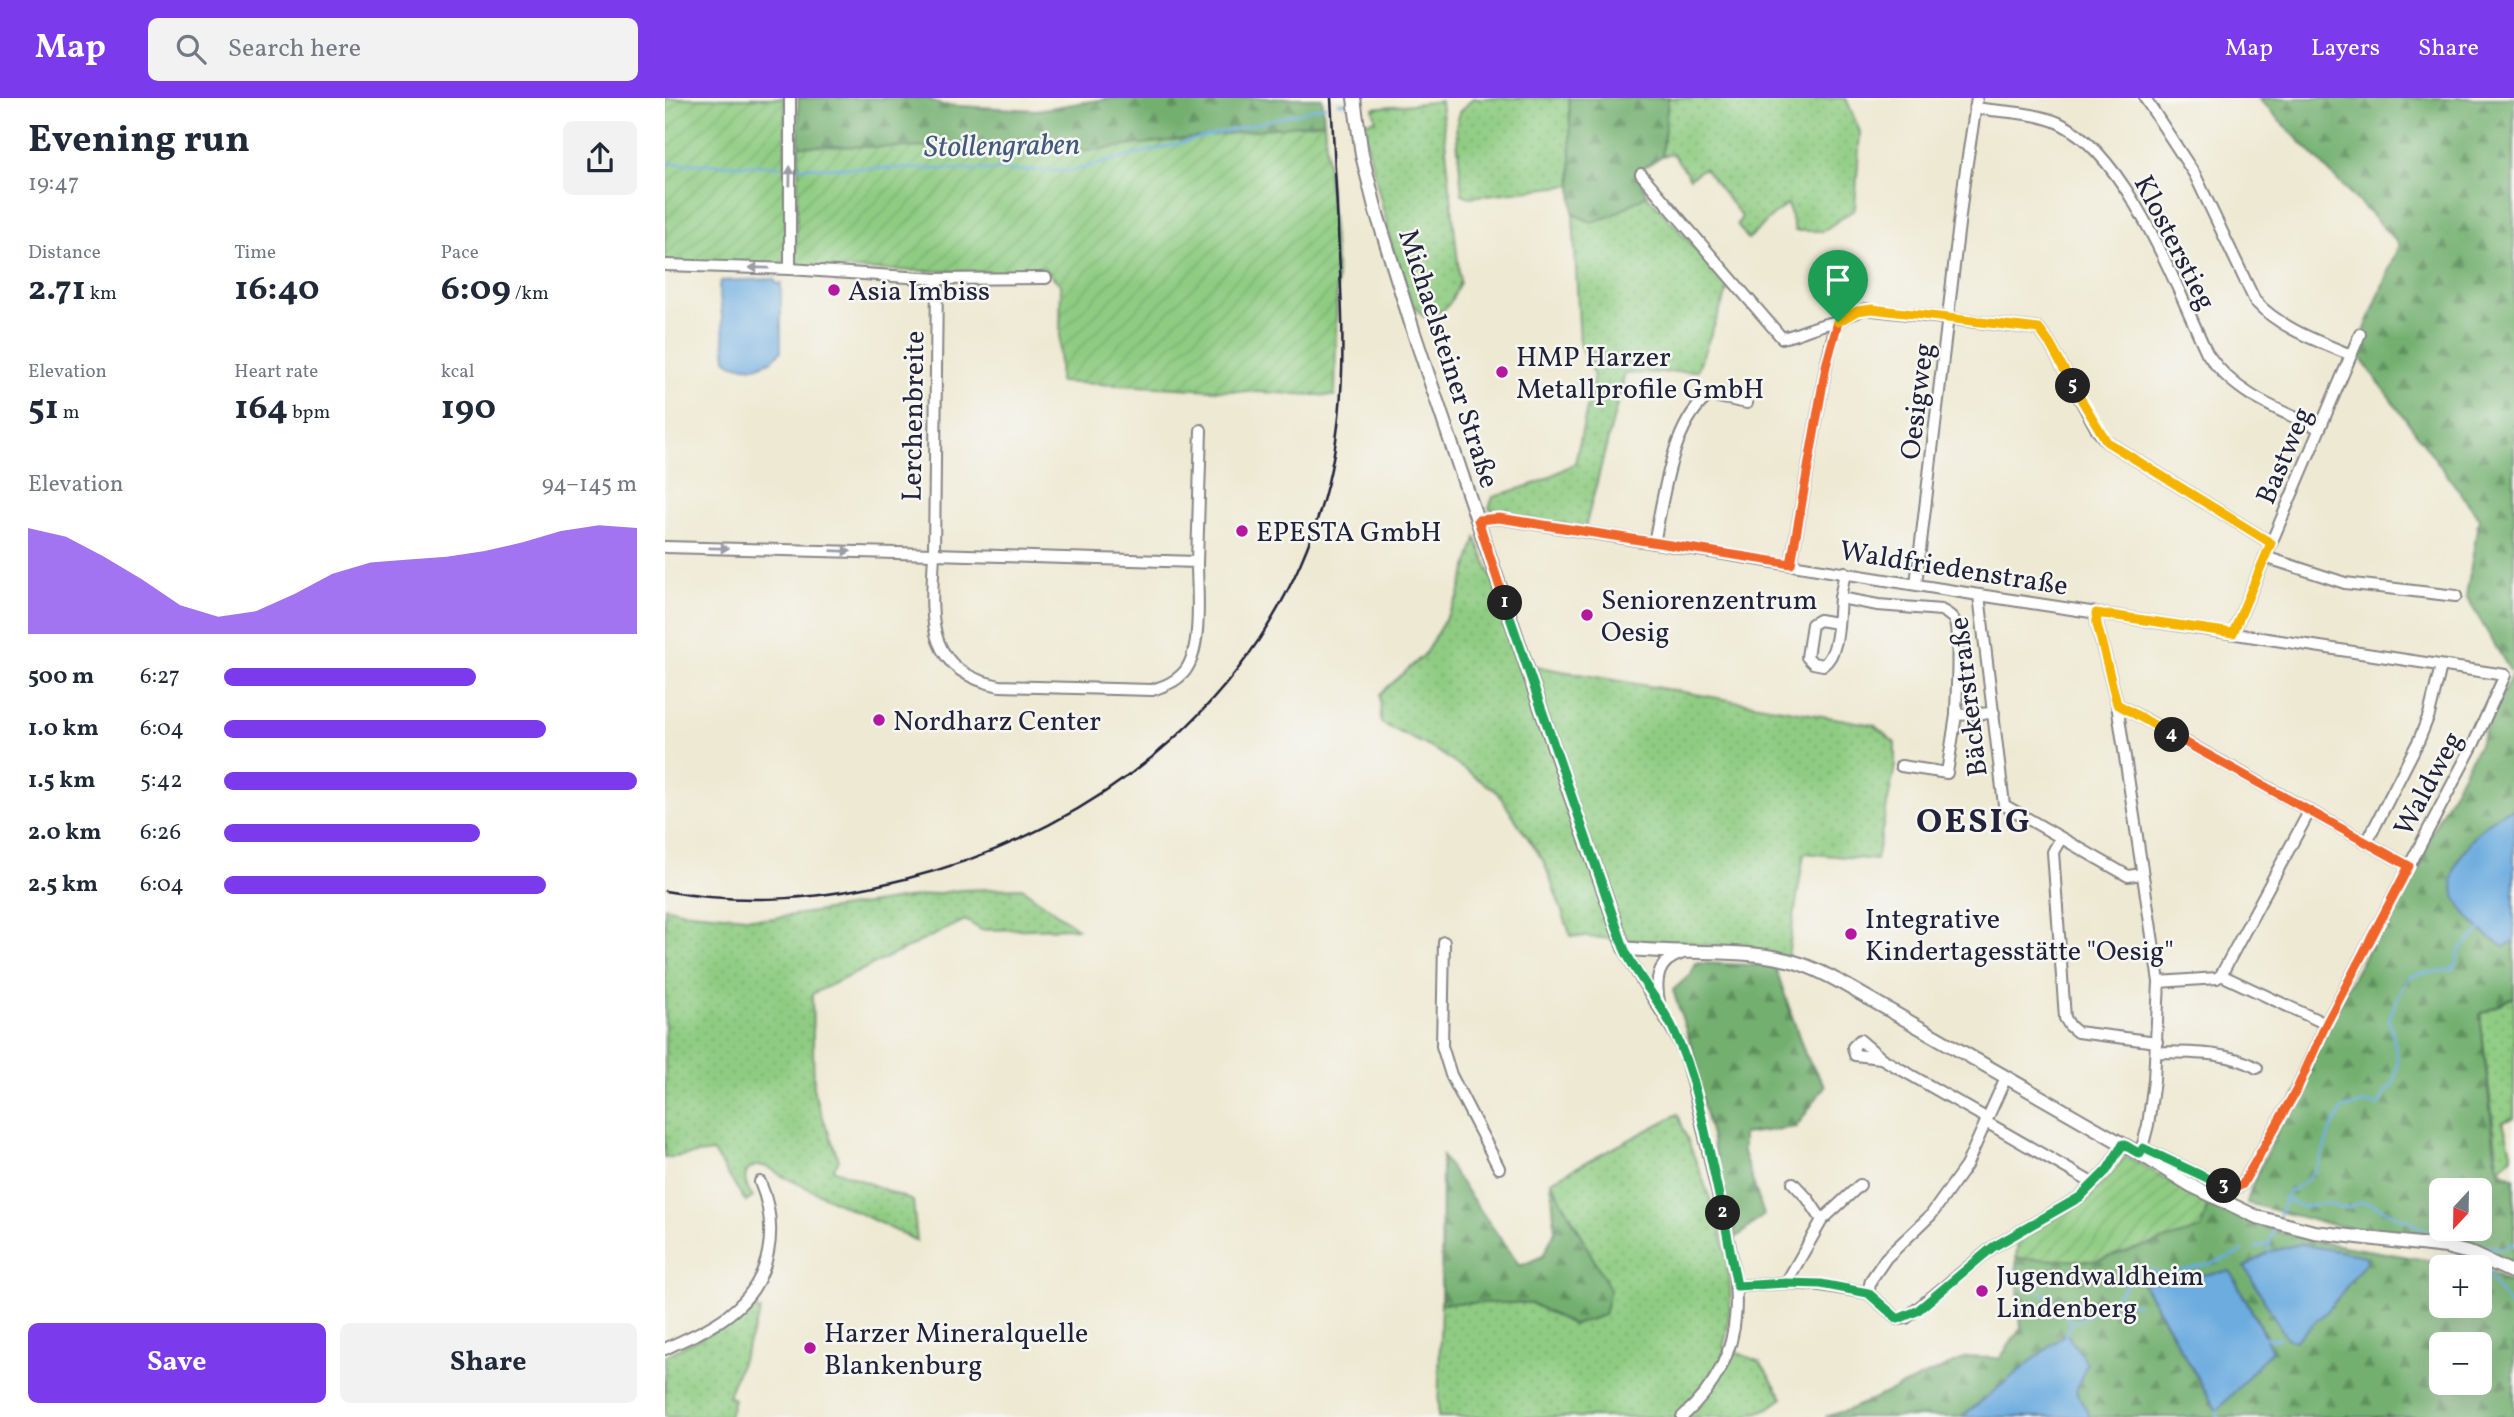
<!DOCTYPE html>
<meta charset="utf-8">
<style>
:root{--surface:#fff;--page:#f2f2f3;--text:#1f2937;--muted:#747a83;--accent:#7c3aed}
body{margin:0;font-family:Vollkorn,serif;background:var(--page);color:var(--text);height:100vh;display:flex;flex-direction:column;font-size:26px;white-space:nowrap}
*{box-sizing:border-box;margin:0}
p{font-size:23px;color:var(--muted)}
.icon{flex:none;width:38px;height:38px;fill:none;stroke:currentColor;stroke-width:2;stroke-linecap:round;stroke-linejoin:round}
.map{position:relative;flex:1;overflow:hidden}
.details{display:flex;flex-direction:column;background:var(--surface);width:665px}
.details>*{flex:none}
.needle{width:46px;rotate:202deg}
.buttons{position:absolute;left:1764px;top:1080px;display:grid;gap:14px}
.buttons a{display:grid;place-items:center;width:63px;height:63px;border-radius:10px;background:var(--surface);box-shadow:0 7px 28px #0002;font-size:35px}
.pin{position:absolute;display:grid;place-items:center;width:60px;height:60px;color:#fff;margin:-72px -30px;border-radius:50% 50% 50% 0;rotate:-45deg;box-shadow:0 0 7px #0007}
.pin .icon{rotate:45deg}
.km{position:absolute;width:35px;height:35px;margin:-18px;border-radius:50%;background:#222;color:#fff;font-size:19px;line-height:35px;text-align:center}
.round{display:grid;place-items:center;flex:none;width:74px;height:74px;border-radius:10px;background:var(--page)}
.summary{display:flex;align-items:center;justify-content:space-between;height:119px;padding:0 28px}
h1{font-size:38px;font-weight:700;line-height:52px}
.figures{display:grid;grid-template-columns:repeat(3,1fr);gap:10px;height:119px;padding:7px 28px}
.figures div{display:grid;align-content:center}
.figures b{font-size:35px;font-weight:700}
.figures small{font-size:19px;font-weight:400}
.figures p{font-size:19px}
.chart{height:196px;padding:14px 28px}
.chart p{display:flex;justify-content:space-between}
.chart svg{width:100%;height:126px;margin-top:7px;fill:var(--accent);opacity:.7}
.action{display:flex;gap:14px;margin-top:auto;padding:14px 28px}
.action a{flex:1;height:80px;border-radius:10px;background:var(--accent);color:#fff;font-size:28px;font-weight:700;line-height:80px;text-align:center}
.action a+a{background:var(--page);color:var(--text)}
ul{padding:0 28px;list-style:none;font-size:23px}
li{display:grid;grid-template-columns:112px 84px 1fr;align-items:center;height:52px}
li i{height:18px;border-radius:9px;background:var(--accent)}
header{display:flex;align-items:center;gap:42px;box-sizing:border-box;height:98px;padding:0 35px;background:var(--accent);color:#fff}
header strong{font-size:33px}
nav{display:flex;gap:38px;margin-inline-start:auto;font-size:24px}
.search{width:490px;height:63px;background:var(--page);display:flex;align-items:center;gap:18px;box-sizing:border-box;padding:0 24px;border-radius:10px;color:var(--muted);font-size:26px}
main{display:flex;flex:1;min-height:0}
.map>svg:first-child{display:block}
.grass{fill:url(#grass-dots);stroke:#58775e;stroke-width:2}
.forest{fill:url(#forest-firs);stroke:#4a6956;stroke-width:2;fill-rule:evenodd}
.garden{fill:url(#garden-furrows);stroke:#58775e;stroke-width:2}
.water{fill:#6cacdf;stroke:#47678d;stroke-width:2}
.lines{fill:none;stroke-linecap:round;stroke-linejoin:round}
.stream{stroke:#6cacdf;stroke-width:2.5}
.minor-casing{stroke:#888686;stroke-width:14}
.tertiary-casing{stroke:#888686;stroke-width:16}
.minor{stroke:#fff;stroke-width:10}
.tertiary{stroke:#fff;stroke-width:12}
.rail{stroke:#22223b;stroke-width:2.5}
.oneway{fill:#9c9ca7}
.split-1-casing{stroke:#fff;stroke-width:14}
.split-2-casing{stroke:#fff;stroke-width:14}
.split-3-casing{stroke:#fff;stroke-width:14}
.split-4-casing{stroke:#fff;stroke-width:14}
.split-5-casing{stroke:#fff;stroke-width:14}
.split-6-casing{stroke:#fff;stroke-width:14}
.split-1{stroke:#f0652b;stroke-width:9}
.split-2{stroke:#22a559;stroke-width:9}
.split-3{stroke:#22a559;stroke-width:9}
.split-4{stroke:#f0652b;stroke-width:9}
.split-5{stroke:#f5b400;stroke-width:9}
.split-6{stroke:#f5b400;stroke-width:9}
.poi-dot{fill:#b5179e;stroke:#f6f6f2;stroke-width:2.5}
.labels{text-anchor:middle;stroke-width:5;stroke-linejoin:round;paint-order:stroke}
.street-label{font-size:28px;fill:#22223b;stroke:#f6f6f2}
.poi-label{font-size:28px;fill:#22223b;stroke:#f6f6f2;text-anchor:start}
.water-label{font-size:30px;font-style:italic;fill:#40597d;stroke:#f6f6f2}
.district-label{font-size:35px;font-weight:bold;letter-spacing:2px;fill:#22223b;stroke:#f6f6f2}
</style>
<header>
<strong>Map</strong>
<div class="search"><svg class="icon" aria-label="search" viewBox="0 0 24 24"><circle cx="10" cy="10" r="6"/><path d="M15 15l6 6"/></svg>Search here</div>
<nav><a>Map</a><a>Layers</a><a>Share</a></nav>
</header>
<main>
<section class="details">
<div class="summary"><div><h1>Evening run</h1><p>19:47</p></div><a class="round"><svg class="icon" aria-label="share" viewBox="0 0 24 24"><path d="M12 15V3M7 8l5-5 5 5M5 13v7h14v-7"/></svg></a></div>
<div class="figures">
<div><p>Distance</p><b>2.71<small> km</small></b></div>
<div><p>Time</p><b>16:40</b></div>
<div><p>Pace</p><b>6:09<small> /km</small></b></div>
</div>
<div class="figures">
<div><p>Elevation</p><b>51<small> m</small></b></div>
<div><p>Heart rate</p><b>164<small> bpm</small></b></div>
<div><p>kcal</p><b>190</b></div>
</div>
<div class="chart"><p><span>Elevation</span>94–145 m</p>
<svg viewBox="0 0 160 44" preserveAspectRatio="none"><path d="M0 44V7L10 10L20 17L30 25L40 34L50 38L60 36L70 30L80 23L90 19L100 18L110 17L120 15L130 12L140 8L150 6L160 7V44z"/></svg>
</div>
<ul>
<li><b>500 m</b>6:27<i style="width:61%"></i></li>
<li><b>1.0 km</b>6:04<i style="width:78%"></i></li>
<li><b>1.5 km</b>5:42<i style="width:100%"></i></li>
<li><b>2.0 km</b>6:26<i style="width:62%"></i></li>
<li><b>2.5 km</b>6:04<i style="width:78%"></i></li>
</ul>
<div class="action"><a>Save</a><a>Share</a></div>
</section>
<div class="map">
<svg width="1849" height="1319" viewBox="0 0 1849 1319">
<defs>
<pattern id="grass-dots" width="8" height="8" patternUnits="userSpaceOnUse" patternTransform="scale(1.75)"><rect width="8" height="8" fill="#8fcc82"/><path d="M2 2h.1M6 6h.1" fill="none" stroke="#7baf71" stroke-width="1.8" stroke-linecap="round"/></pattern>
<pattern id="forest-firs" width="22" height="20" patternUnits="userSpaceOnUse" patternTransform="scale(1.75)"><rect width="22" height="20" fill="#73b070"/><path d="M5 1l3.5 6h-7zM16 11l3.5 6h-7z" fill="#5e8f5d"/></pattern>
<pattern id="garden-furrows" width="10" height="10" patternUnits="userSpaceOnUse" patternTransform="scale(1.75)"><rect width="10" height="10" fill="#8fcc82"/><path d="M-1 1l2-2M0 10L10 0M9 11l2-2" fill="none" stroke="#7baf71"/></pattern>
</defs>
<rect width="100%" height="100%" fill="#f6f6f2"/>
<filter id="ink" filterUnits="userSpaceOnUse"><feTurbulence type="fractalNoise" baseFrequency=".0143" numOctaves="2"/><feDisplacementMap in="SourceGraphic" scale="14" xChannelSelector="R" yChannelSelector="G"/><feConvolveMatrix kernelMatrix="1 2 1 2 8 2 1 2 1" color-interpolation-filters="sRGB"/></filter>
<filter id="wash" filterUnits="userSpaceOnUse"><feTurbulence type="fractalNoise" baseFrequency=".00686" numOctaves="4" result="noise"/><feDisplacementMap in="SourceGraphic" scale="28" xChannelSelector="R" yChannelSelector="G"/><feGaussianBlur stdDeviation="1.57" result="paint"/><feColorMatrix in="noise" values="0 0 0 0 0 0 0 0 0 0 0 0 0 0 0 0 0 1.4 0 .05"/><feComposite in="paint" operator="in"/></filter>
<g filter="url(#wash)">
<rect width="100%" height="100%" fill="#eee9d2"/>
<g class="grass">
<path d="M808,0H904L907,87L805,99L797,96L791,28L795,14Z"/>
<path d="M1003,0H1181L1195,34L1190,111L1158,133H1130L1123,106C1108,115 1097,129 1083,141L1072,126L1077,119L1039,70L1025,80L1008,56L997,58Z"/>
<path d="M776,3L795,184C786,205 784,214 759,219L747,206L731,164L697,25L711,22L708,10Z"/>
<path d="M982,97L1064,188L1032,273L960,276L920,430L832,415L824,410L828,399L875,384L910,365L929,278L915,246L908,116L927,124Z"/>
<path d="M811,440L859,560L868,568L1209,627L1230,645V668L1211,762L1139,755L1123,858L1084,850L906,838L879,764L832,694L771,652L716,625L715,596L759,557L793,499Z"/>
<path d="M357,790L412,830L316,832L300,822L147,896L149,995L174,1062L168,1071L248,1103L252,1143L115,1077C93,1057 67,1072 88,1099L81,1104L48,1054L0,1060V809L15,813L102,821L295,792Z"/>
<path d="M1849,899V1020L1838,1024L1847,1058L1834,1072L1815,916Z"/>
<path d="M1013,1016C1039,1090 1083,1170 1058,1249L1095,1264L1118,1300L1104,1310L1080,1319H773L776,1205H866L908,1227L920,1143L886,1083Z"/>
<path d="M83,1209L96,1213L63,1298L69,1301L64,1319H0V1258L67,1223Z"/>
</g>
<g class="forest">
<path d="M133,0H262L276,7L371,12L447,0H657L659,24L429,52L134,48Z"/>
<path d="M904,0H1003L997,58L972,74L982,97L946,118L927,124L908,116Z"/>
<path d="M1593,0H1849V712L1838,714L1795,808L1816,832L1839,848L1849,843V899L1815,916L1830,1057L1834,1072L1849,1080V1166L1821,1154L1659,1125L1582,1105L1587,1087L1674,905L1813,648L1847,576L1801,498L1814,420L1691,254L1734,146ZM1776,1092H1815V1130H1776Z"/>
<path d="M1030,865L1110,868L1140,956L1160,988L1131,1029L1078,1036V1054L1099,1117L1071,1140L1036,997L1031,963L1008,892L1026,876Z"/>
<path d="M777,1058L855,1168L878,1158L890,1133L886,1083L945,1191L939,1217L908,1227L866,1205H776Z"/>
<path d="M1543,1105L1600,1130L1654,1144L1804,1169H1776V1208H1815V1171L1822,1172L1849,1186V1319H1425L1410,1293L1401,1235L1297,1319H1160L1183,1312L1302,1259L1335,1260L1356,1230L1351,1160L1429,1163L1536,1131ZM1604,1154L1702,1162L1665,1210L1623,1241L1580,1169ZM1565,1173L1602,1240L1562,1300L1551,1312L1478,1186ZM1776,1246H1815V1284H1776Z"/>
</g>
<g class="garden">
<path d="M0,0H120L121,169L0,164Z"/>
<path d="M659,24L672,181L670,298L394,284L396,187L378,169L359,175L130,170L134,48L429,52Z"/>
<path d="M1461,1058L1543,1105L1536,1131L1429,1163L1351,1160L1353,1142L1423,1102Z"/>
</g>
<g class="water">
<path d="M109,181L112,186L116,185V253L108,262L91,269L68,267L61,261L54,188L56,183Z"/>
<path d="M1849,712V843L1839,849C1817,836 1782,805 1788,777C1790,764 1799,754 1806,743C1817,729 1831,715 1849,712Z"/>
<path d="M1634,1146L1700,1158L1702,1162L1665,1210L1630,1243L1623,1241L1619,1236L1580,1169L1604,1154Z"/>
<path d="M1565,1173L1607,1252L1552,1313L1478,1185Z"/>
<path d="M1401,1235L1422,1265L1411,1293L1425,1319H1297Z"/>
</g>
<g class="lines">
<g class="stream">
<path d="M673,5H680"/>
<path d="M0,65L116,68"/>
<path d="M133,69L406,73L660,8"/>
<path d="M1619,1101L1637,1109L1660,1105L1676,1110H1683L1695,1104L1709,1107L1778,1140L1805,1147L1839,1150L1845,1146L1849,1147"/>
<path d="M1614,1119L1623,1094C1653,1080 1655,1062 1665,1034C1668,1025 1675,1019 1678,1010L1702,1005L1714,1007L1720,994L1729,985L1733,962L1724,920L1738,888L1744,878L1787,871L1791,867L1794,852L1819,829"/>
<path d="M1590,1150L1604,1146"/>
<path d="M1604,1154V1146L1610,1128"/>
<path d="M1823,1170C1825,1186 1840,1200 1849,1213"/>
<path d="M1468,1177L1478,1171L1504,1176L1552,1164L1579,1153"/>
<path d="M1377,1194L1406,1224"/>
<path d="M1445,1206H1472"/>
<path d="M1400,1237L1407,1225L1445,1206L1463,1185"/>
<path d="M1599,1239L1608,1242L1614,1240"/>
<path d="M1552,1313L1553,1319"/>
</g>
</g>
</g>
<g filter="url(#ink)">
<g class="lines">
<defs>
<g id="minor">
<path d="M1480,0L1530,77L1590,203C1615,230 1652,243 1686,257"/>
<path d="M1310,10C1337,14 1369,14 1394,25C1462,56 1511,189 1542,255C1569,296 1611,311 1654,330"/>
<path d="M976,76L1117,240C1136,236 1154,225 1173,224"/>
<path d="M0,167L125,171L272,181L269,456L0,449"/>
<path d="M125,171V0"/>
<path d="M272,181L381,180"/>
<path d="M813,422L834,420L1314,497L1840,577L1809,645L1661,926L1632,991L1577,1087L1568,1091L1556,1087L1478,1050"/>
<path d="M989,445C998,403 1006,329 1041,300L1048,298L1082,305"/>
<path d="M269,456L532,464C532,493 538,549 520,573C511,584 499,588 487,592L335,588C258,573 266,518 269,456Z"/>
<path d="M1600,459L1680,485L1791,498"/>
<path d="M532,464L536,332"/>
<path d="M1126,466L1161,268L1169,234L1173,224L1180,219L1200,211L1374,231L1385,246L1432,332L1442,344L1606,445"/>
<path d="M1180,474L1175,500L1213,507L1276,512C1281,515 1286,517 1289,522C1296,538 1291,597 1291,617"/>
<path d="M1251,486L1299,84L1312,0"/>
<path d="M1314,497L1339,707L1463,778L1477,776"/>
<path d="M1431,515L1432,526L1452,606L1494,884L1489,982L1483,1027L1476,1054"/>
<path d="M1172,525L1154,522L1147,526L1142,559L1148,565L1158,567C1175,555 1173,520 1175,500"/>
<path d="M1568,535L1695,236"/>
<path d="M1452,606L1744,768"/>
<path d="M1236,668L1282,675L1291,617L1329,615"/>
<path d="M1396,740L1388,754L1400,920L1405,928L1412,934L1492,944"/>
<path d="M1702,744L1754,642L1764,617L1776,568"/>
<path d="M779,844L777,948L786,977L834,1070"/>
<path d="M959,850C976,887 1003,917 1019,955C1031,996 1040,1038 1049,1080C1070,1169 1097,1248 1017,1319"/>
<path d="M1556,877L1661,926"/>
<path d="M1494,884L1552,880L1556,877L1644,714"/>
<path d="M994,904C990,882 992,863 1016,856"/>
<path d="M1491,954C1523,955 1564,953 1592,970"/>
<path d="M1216,960L1190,957L1188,949L1195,942L1216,960L1321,1020"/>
<path d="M1321,1024L1429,1086"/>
<path d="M1157,1122L1195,1087"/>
<path d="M1121,1185L1157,1122L1143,1101L1128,1085"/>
<path d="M1072,1188L1121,1185L1156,1187L1203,1195L1233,1221L1241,1220L1328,1149L1415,1099L1442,1072L1458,1046"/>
<path d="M1203,1195L1206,1182L1221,1160L1266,1117L1301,1068L1341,979"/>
<path d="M0,1251C22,1240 48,1230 67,1214C107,1182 114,1129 95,1084"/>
</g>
<path id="tertiary" d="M689,0L697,57L711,113L749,235L901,685L959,850C1011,857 1073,850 1122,862C1144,867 1163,877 1182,888L1475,1056L1525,1087L1592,1119L1649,1134L1781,1149L1808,1156L1849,1175"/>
</defs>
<use href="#minor" class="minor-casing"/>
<use href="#tertiary" class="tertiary-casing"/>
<use href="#minor" class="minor"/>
<use href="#tertiary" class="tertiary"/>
<path class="rail" d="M0,793C82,808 160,801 240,781C441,731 612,591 663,384C681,309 679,233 674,155C672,104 669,52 666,0"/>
</g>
<defs><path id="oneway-solid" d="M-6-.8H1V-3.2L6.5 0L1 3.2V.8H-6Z" transform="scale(1.75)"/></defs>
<g class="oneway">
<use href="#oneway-solid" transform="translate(125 78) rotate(-89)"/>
<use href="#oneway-solid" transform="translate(94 170) rotate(-179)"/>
<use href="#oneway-solid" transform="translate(54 450) rotate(1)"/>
<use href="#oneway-solid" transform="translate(176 453) rotate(2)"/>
</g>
</g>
<g class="lines" filter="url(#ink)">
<defs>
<path id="split-1" d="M840,505L813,422L834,420L1126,466L1161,268L1173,224"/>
<path id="split-2" d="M840,505L959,850C972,880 996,903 1009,933C1034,986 1044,1057 1058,1115"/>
<path id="split-3" d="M1058,1115L1072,1188L1121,1185L1156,1186L1203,1195L1233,1221L1252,1213L1328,1149L1415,1099L1442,1072L1458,1046L1475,1056L1478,1050L1559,1088"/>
<path id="split-4" d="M1507,637L1744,768L1661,926L1632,991L1577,1087L1568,1091L1559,1088"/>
<path id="split-5" d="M1408,288L1442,344L1606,445L1568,535L1431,515L1432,526L1452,606L1507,637"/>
<path id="split-6" d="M1173,224L1192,213L1207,211L1374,231L1385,246L1408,288"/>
</defs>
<use href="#split-1" class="split-1-casing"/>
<use href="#split-2" class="split-2-casing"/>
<use href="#split-3" class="split-3-casing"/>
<use href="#split-4" class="split-4-casing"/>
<use href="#split-5" class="split-5-casing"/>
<use href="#split-6" class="split-6-casing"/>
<use href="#split-1" class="split-1"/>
<use href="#split-2" class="split-2"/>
<use href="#split-3" class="split-3"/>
<use href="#split-4" class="split-4"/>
<use href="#split-5" class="split-5"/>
<use href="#split-6" class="split-6"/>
</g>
<g class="poi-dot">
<circle cx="169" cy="192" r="7"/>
<circle cx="837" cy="274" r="7"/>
<circle cx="577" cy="433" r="7"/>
<circle cx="922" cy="517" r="7"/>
<circle cx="214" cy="622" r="7"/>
<circle cx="1186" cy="836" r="7"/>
<circle cx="1317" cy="1193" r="7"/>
<circle cx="145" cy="1250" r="7"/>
</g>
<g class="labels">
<g class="street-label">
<text transform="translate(1511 144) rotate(63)" y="10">Klosterstieg</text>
<text transform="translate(785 260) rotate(72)" y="10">Michaelsteiner Straße</text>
<text transform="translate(1251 303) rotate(-83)" y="10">Oesigweg</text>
<text transform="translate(247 318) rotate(-89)" y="10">Lerchenbreite</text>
<text transform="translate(1618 357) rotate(-67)" y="10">Bastweg</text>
<text transform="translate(1289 469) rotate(9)" y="10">Waldfriedenstraße</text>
<text transform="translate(1302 599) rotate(-97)" y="10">Bäckerstraße</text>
<text transform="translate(1762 685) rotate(-62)" y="10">Waldweg</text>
</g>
<g class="poi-label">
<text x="183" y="202">Asia Imbiss</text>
<text x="851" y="268">HMP Harzer<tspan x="851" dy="32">Metallprofile GmbH</tspan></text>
<text x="591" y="443">EPESTA GmbH</text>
<text x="936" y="511">Seniorenzentrum<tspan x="936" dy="32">Oesig</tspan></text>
<text x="228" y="632">Nordharz Center</text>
<text x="1200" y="830">Integrative<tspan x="1200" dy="32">Kindertagesstätte "Oesig"</tspan></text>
<text x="1331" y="1187">Jugendwaldheim<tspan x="1331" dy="32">Lindenberg</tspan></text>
<text x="159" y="1244">Harzer Mineralquelle<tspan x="159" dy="32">Blankenburg</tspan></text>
</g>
<g class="water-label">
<text transform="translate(337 47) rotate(-1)" y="10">Stollengraben</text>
</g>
<g class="district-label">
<text x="1309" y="734">OESIG</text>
</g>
</g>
</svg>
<div class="buttons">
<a><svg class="needle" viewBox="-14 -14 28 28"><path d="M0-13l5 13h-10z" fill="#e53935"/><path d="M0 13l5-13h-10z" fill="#747a83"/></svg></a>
<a>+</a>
<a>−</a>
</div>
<div class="pin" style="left:1173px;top:224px;background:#1e9e55"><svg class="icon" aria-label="arrive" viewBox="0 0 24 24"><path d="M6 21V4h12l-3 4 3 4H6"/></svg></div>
<b class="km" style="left:840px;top:505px">1</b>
<b class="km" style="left:1058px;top:1115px">2</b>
<b class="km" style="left:1559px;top:1088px">3</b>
<b class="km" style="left:1507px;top:637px">4</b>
<b class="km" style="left:1408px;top:288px">5</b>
</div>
</main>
